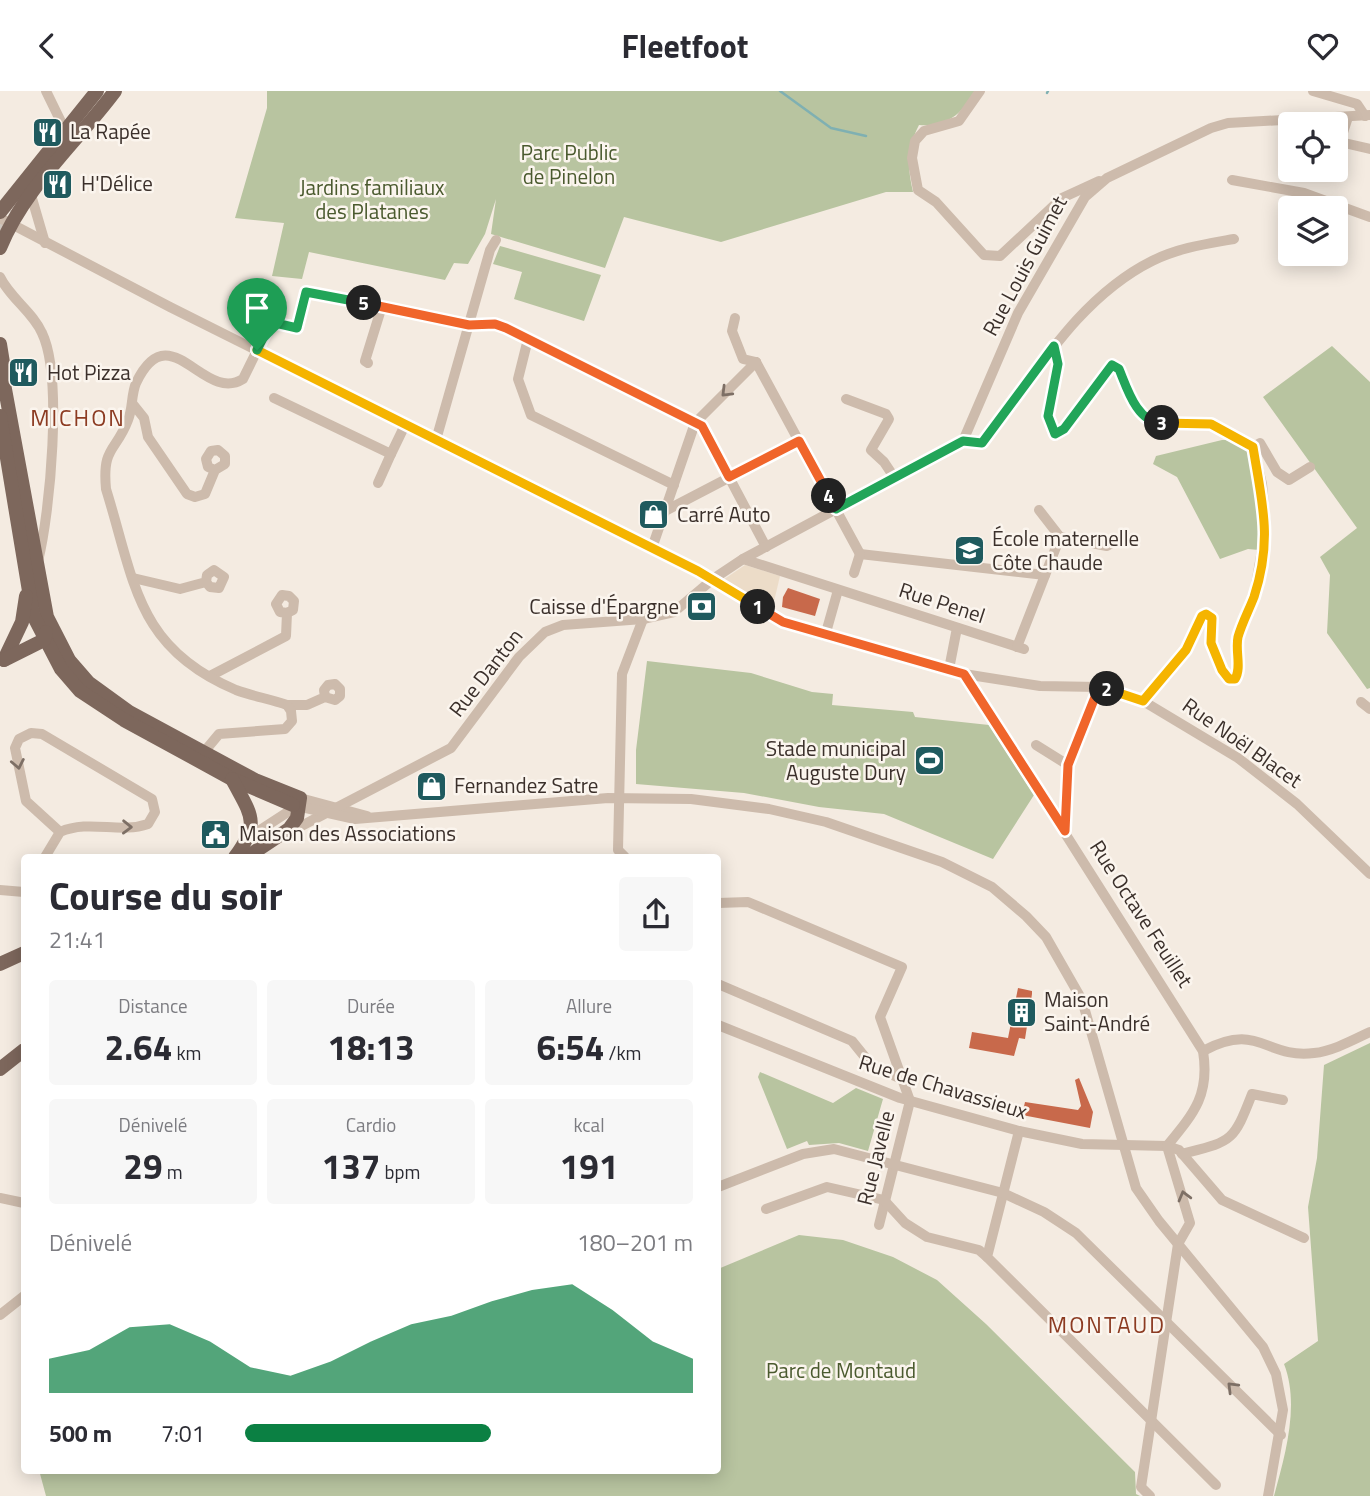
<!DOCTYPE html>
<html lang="fr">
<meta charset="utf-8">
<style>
:root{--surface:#fff;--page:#f7f7f7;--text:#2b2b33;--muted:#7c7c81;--accent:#0b8043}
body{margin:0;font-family:"Titillium Web",sans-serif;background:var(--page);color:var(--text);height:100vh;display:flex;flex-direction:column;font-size:26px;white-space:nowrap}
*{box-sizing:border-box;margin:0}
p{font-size:23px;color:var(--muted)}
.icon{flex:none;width:38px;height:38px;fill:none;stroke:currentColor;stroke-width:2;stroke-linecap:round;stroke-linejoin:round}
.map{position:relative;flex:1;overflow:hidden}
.panel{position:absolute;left:21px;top:763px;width:700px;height:620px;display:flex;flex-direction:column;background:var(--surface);border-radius:7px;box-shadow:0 4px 18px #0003}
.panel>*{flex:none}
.tools{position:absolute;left:1278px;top:21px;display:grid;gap:14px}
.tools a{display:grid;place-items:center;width:70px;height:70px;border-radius:7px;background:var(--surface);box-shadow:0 4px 18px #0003;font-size:35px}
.pin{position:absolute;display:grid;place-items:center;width:60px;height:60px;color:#fff;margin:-72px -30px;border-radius:50% 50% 50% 0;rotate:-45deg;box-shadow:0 0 7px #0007}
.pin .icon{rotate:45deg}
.km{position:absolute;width:35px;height:35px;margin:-18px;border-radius:50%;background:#222;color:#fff;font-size:19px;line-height:35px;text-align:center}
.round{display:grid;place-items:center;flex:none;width:74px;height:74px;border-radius:7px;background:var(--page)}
.headline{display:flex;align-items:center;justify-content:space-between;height:119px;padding:0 28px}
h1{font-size:38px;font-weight:700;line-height:52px}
.figures{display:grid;grid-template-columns:repeat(3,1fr);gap:10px;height:119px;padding:7px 28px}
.figures div{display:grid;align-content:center;border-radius:7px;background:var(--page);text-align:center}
.figures b{font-size:35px;font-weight:700}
.figures small{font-size:19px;font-weight:400}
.figures p{font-size:19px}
.chart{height:196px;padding:14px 28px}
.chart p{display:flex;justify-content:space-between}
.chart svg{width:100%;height:126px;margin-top:7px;fill:var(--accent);opacity:.7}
ul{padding:0 28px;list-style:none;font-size:23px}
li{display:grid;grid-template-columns:112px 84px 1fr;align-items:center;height:52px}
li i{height:18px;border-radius:9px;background:var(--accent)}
header{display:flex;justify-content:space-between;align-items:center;height:91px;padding:0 28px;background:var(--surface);font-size:32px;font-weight:700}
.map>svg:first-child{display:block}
.green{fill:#b8c4a0}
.plaza{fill:#ecdcc8}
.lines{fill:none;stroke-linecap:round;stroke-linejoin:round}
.stream{stroke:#7fb0b2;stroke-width:2.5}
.building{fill:#c8694b}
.major-tunnel{stroke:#cfc6bd;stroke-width:14;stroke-dasharray:14 7;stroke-linecap:butt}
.minor{stroke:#cdbbac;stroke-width:10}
.major{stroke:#7d675c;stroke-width:14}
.oneway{stroke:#7d6f65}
.split-1-casing{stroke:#fff;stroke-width:14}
.split-2-casing{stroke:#fff;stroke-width:14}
.split-3-casing{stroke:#fff;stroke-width:14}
.split-4-casing{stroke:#fff;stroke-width:14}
.split-5-casing{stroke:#fff;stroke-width:14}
.split-6-casing{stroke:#fff;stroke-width:14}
.split-1{stroke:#f5b400;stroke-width:9}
.split-2{stroke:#f0652b;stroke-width:9}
.split-3{stroke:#f5b400;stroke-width:9}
.split-4{stroke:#22a559;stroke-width:9}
.split-5{stroke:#f0652b;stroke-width:9}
.split-6{stroke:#22a559;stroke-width:9}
.labels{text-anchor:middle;stroke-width:5;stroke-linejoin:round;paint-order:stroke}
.poi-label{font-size:21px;fill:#3b302b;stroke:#fbf5ee;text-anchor:start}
.park-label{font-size:21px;fill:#4a5a2e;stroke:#fbf5ee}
.street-label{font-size:21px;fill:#3b302b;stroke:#fbf5ee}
.neighbourhood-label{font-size:23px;letter-spacing:2px;fill:#8c3b22;stroke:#fbf5ee}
</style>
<header><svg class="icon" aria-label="back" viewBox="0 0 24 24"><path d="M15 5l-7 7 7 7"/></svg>Fleetfoot<svg class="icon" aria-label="heart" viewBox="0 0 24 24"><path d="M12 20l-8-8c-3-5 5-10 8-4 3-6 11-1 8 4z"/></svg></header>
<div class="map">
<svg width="1370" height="1405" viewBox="0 0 1370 1405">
<rect width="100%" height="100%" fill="#f4ebe1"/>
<g class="green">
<path d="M267,0H977C962,21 948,37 919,34C907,57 907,76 913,101H886L721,151L624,126L605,177L491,143L496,108L485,143L468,173L454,172L445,189L309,161L302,188L272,185L284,132L235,127L267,17Z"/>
<path d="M500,155L601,184L584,230L514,208L522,181L493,173Z"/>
<path d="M1332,255L1370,291V597L1367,598L1327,542L1330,484L1320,466L1357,437L1263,306Z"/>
<path d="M1222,349H1231L1242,357L1249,355C1259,389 1264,423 1259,459L1248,458L1220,468L1177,386L1153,373L1156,365Z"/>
<path d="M647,570L751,582L812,601L833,603L832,614L913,621L915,626L989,634L1034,704L993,768L884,723L819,716L744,702L636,693V659Z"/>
<path d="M1370,952V1405H1274C1285,1364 1300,1314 1284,1273L1318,1250L1308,1116L1317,1067L1324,974Z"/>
<path d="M760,981L833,1012L856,997L883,1008L868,1060L839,1052L809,1054L807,1050L787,1058L758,986Z"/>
<path d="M799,1144L843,1149L893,1166L937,1189L986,1233L1135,1381L1136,1403L1140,1405H46L39,1379H718V1171V1178Z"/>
</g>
<path class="plaza" d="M745,474L780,485L772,519L723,489Z"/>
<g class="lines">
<g class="stream">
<path d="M780,0L831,37L866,45"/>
<path d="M1047,2L1048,0"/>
</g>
</g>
<g class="building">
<path d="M788,497L820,508L815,525L782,516L783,506Z"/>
<path d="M1018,897L1032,900V903L1025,948L1019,947L1014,965L969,957L972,941L1008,947Z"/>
<path d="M1079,987L1093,1021L1090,1037L1022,1024L1025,1011L1078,1019L1081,1015L1075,989Z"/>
</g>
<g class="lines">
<path class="major-tunnel" d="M0,139L10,119"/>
<g class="minor">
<path d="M46,0L65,39"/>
<path d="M980,0L959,30L924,40L915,50L912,67L918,99L936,111L984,164L1000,165L1062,107L1099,90"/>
<path d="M1313,0L1357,13L1365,25"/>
<path d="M1335,46L1340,51L1370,58"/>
<path d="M1340,51L1348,26"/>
<path d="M1232,89L1304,102L1370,126"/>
<path d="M31,104L45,152"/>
<path d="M0,127L170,216L698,480L783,531L964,583L1040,595L1099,596L1143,610L1238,667L1297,713L1370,783"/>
<path d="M0,186C10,207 33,221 42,242C63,285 50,423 38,470"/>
<path d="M735,227L732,240L743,268L756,271"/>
<path d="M528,248L518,288L531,324L674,394"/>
<path d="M1054,255L1058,273L1048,325L1055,343L1064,338L1112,274C1127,282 1132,317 1150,331L1211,333L1253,356"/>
<path d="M756,271L860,463"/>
<path d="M368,272L365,270L382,215"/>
<path d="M274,307L391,363L405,334"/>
<path d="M846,308L886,323L889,328L871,359L884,371L894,386"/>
<path d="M132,312L144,327L148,346L187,403L195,406L205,403L215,379L225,373V365L218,359L211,360L206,368L208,376L215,379"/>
<path d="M436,349L490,159L496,149"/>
<path d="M963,350L1018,222L1085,106L1107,87L1211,37L1228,32L1370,24"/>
<path d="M963,350L982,352C1033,288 1076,208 1152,170C1178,157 1206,153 1234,148"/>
<path d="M378,392L391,363"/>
<path d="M1039,419L1060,446"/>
<path d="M665,420L799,350"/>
<path d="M652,457L695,332L756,271"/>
<path d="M860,463L1045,484"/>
<path d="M743,468L1024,558"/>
<path d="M854,482L860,463"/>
<path d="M133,487L180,498L206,491L207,484L214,479L224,486L219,497L210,496L206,491"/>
<path d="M825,545L838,499"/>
<path d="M1017,556L1060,446L1107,455L1125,445"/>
<path d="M949,578L957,537"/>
<path d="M964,583L1203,960C1210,1004 1194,1022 1167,1055"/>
<path d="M210,585L286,545L287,522L280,521L276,513L282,504L289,505L294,510L293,519L287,522"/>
<path d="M1143,610L1186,559L1202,525L1206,523L1212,527L1211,552L1222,579L1229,588H1235L1239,582L1238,548L1254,505L1266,436L1262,393L1253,356L1260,352L1277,381L1289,389L1310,376"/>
<path d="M1361,611L1370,618"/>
<path d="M287,614H307L325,606L335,609L340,605V598L335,593L328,594L324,599L325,606"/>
<path d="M1036,654L1068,674"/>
<path d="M204,661L219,643L285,638L292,630L291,620L287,614C270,608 252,605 236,599C136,557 135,491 106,398C102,355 116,361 128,329C133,317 131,304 136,292C170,221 203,313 243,288L271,231L297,237L307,201L469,234L495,233L506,237L702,335L766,456"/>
<path d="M300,707L367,725"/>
<path d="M1065,740L1068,674L1099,596"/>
<path d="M286,743L451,657L519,566L545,541L563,534L643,528L674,521L713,488L743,468L963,350"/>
<path d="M251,745L297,715L355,728L608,707L691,708L769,718L826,731L942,771L992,796L1026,825L1046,846L1082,909L1136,1097L1159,1130L1263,1256L1276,1283L1283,1319L1268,1405"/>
<path d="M45,766L60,741C90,728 119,743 148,733L155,721L152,708L42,643L31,642L19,648L15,657L26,710L60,741"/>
<path d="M625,766L618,759L622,583L643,528"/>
<path d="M0,799L24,801"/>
<path d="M718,812L748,811L902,876L880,926L910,1010L879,1134"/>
<path d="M718,893L852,950L873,976L904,989"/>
<path d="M718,934L900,1007L1019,1040L1082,1053L1167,1055L1179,1059L1222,1109L1304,1147"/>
<path d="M1203,960C1259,930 1265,968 1314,962C1333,960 1353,949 1370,941"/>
<path d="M1019,1040L987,1166L1216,1394"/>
<path d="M1182,1063C1232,1050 1233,1052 1252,1003L1283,1009"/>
<path d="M718,1096L803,1063L834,1058L1003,1102L1044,1121L1076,1142L1281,1344"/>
<path d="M0,1107L24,1112"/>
<path d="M766,1118L827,1096L884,1109L905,1132L927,1146L979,1159L987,1166"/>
<path d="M0,1224L24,1205"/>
<path d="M1150,1405L1141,1396L1178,1153L1190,1132L1167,1055"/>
</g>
<g class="major">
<path d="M0,121L97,0"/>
<path d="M0,157C24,97 77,51 115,0"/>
<path d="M0,253L4,278"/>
<path d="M0,271L47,526L69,569L89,592L129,621L255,689L300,707L297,727L289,738L247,766"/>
<path d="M0,325L33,524L61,578L80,600L124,629L232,688L293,714"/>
<path d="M4,569L22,531L26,505"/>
<path d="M4,569L44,549L46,541"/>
<path d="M232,688C251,724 261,731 235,766"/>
<path d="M0,873L24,862"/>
<path d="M0,978L24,959"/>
</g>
</g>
<defs><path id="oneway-chevron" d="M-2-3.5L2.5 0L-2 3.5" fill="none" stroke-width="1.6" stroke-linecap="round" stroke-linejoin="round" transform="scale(1.75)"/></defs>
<g class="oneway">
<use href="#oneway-chevron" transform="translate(726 301) rotate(135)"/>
<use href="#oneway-chevron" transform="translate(18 673) rotate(79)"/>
<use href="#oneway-chevron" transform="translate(127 736) rotate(1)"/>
<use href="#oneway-chevron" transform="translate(1184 1105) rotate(-105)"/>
<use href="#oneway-chevron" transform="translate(1232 1296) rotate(-135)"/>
</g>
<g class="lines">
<defs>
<path id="split-1" d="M257,259L698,480L758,516"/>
<path id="split-2" d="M758,516L783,531L964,583L1065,740L1068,674L1099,596L1107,598"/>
<path id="split-3" d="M1107,598L1143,610L1186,559L1202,525L1206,523L1212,527L1211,552L1222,579L1229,588H1235C1242,577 1235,560 1238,546C1242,532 1249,519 1254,506C1273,448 1262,412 1253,356L1211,333L1162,332"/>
<path id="split-4" d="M829,405L836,418L963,350L982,352L1054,255L1058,273L1048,325L1055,343L1064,338L1112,274L1119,278C1127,297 1137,332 1162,332"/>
<path id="split-5" d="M364,212L469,234L495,233L506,237L702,335L729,386L799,350L829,405"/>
<path id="split-6" d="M257,259L271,231L297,237L306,201L364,212"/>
</defs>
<use href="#split-1" class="split-1-casing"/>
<use href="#split-2" class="split-2-casing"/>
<use href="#split-3" class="split-3-casing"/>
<use href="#split-4" class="split-4-casing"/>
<use href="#split-5" class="split-5-casing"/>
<use href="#split-6" class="split-6-casing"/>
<use href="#split-1" class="split-1"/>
<use href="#split-2" class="split-2"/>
<use href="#split-3" class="split-3"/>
<use href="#split-4" class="split-4"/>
<use href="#split-5" class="split-5"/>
<use href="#split-6" class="split-6"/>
</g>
<defs>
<symbol id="restaurant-square" viewBox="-11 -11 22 22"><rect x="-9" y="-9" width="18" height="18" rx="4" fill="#1f5a5e" stroke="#fbf5ee"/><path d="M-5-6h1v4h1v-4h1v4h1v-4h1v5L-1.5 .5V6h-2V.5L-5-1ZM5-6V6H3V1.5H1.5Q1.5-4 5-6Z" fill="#fff"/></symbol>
<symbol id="shop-square" viewBox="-11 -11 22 22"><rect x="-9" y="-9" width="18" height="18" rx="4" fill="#1f5a5e" stroke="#fbf5ee"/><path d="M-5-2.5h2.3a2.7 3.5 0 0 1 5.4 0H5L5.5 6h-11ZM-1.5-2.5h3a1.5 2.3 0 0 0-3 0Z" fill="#fff"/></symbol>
<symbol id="school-square" viewBox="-11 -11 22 22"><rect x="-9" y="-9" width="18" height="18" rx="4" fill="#1f5a5e" stroke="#fbf5ee"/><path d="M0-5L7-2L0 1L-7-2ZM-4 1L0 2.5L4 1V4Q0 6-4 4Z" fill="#fff"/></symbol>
<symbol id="bank-square" viewBox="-11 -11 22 22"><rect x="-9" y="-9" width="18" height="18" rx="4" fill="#1f5a5e" stroke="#fbf5ee"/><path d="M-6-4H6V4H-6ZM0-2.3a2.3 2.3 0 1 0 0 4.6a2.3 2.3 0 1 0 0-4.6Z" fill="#fff"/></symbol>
<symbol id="stadium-square" viewBox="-11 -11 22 22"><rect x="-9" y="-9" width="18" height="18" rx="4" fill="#1f5a5e" stroke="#fbf5ee"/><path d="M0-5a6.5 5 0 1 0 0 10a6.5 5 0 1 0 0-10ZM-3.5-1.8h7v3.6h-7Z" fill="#fff"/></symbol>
<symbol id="civic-square" viewBox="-11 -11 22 22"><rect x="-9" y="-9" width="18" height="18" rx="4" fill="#1f5a5e" stroke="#fbf5ee"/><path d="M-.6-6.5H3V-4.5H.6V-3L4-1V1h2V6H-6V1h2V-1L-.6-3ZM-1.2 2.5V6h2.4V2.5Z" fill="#fff"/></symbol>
<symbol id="building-square" viewBox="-11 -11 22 22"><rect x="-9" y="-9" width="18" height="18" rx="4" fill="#1f5a5e" stroke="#fbf5ee"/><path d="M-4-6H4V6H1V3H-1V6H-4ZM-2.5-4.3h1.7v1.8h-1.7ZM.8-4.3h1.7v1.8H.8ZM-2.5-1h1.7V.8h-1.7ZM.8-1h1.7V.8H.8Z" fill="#fff"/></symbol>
</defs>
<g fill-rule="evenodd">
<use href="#restaurant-square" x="30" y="24" width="35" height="35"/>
<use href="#restaurant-square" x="40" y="76" width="35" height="35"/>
<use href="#restaurant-square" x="6" y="264" width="35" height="35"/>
<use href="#shop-square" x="636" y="406" width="35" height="35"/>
<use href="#school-square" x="952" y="442" width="35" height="35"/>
<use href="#bank-square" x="684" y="498" width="35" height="35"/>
<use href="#stadium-square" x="912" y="652" width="35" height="35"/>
<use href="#shop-square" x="414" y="678" width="35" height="35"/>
<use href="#civic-square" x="198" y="726" width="35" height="35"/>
<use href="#building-square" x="1004" y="904" width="35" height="35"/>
</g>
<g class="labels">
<g class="poi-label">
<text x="70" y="48">La Rapée</text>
<text x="81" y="100">H'Délice</text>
<text x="47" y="289">Hot Pizza</text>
<text x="677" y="431">Carré Auto</text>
<text x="992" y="455">École maternelle<tspan x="992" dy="24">Côte Chaude</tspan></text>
<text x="679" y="523" text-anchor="end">Caisse d'Épargne</text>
<text x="906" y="665" text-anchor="end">Stade municipal<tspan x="906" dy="24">Auguste Dury</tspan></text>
<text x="454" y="702">Fernandez Satre</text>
<text x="239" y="750">Maison des Associations</text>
<text x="1044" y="916">Maison<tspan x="1044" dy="24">Saint-André</tspan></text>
</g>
<g class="park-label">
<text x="569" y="69">Parc Public<tspan x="569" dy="24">de Pinelon</tspan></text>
<text x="372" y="104">Jardins familiaux<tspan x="372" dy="24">des Platanes</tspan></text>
<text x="841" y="1287">Parc de Montaud</text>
</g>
<g class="street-label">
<text transform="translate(1025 175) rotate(-62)" y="7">Rue Louis Guimet</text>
<text transform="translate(942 512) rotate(18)" y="7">Rue Penel</text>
<text transform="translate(486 582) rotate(-52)" y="7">Rue Danton</text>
<text transform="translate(1242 652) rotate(35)" y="7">Rue Noël Blacet</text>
<text transform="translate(1141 823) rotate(57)" y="7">Rue Octave Feuillet</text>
<text transform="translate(943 996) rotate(17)" y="7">Rue de Chavassieux</text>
<text transform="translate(876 1067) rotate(-76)" y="7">Rue Javelle</text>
</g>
<g class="neighbourhood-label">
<text x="78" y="335">MICHON</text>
<text x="1107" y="1242">MONTAUD</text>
</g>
</g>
</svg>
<div class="tools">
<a><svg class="icon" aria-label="locate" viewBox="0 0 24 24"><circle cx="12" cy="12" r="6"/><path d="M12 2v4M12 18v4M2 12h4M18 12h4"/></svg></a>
<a><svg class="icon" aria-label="layers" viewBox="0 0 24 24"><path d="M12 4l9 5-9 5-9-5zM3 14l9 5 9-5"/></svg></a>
</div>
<div class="pin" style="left:257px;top:259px;background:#1e9e55"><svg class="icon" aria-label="arrive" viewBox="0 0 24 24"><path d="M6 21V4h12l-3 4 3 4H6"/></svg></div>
<b class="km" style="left:758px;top:516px">1</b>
<b class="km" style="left:1107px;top:598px">2</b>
<b class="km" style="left:1162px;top:332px">3</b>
<b class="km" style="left:829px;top:405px">4</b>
<b class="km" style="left:364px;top:212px">5</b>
<section class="panel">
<div class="headline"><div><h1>Course du soir</h1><p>21:41</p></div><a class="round"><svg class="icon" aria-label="share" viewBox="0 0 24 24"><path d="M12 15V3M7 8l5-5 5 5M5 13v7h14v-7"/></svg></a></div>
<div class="figures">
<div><p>Distance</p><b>2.64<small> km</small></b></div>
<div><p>Durée</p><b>18:13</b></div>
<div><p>Allure</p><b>6:54<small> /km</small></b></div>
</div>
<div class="figures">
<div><p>Dénivelé</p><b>29<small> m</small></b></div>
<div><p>Cardio</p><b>137<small> bpm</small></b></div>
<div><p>kcal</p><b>191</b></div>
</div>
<div class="chart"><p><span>Dénivelé</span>180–201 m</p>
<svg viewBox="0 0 160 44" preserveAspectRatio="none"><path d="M0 44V32L10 29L20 21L30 20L40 26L50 35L60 38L70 33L80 26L90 20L100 17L110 12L120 8L130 6L140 15L150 26L160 32V44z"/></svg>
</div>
<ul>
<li><b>500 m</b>7:01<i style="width:55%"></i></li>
</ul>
</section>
</div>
